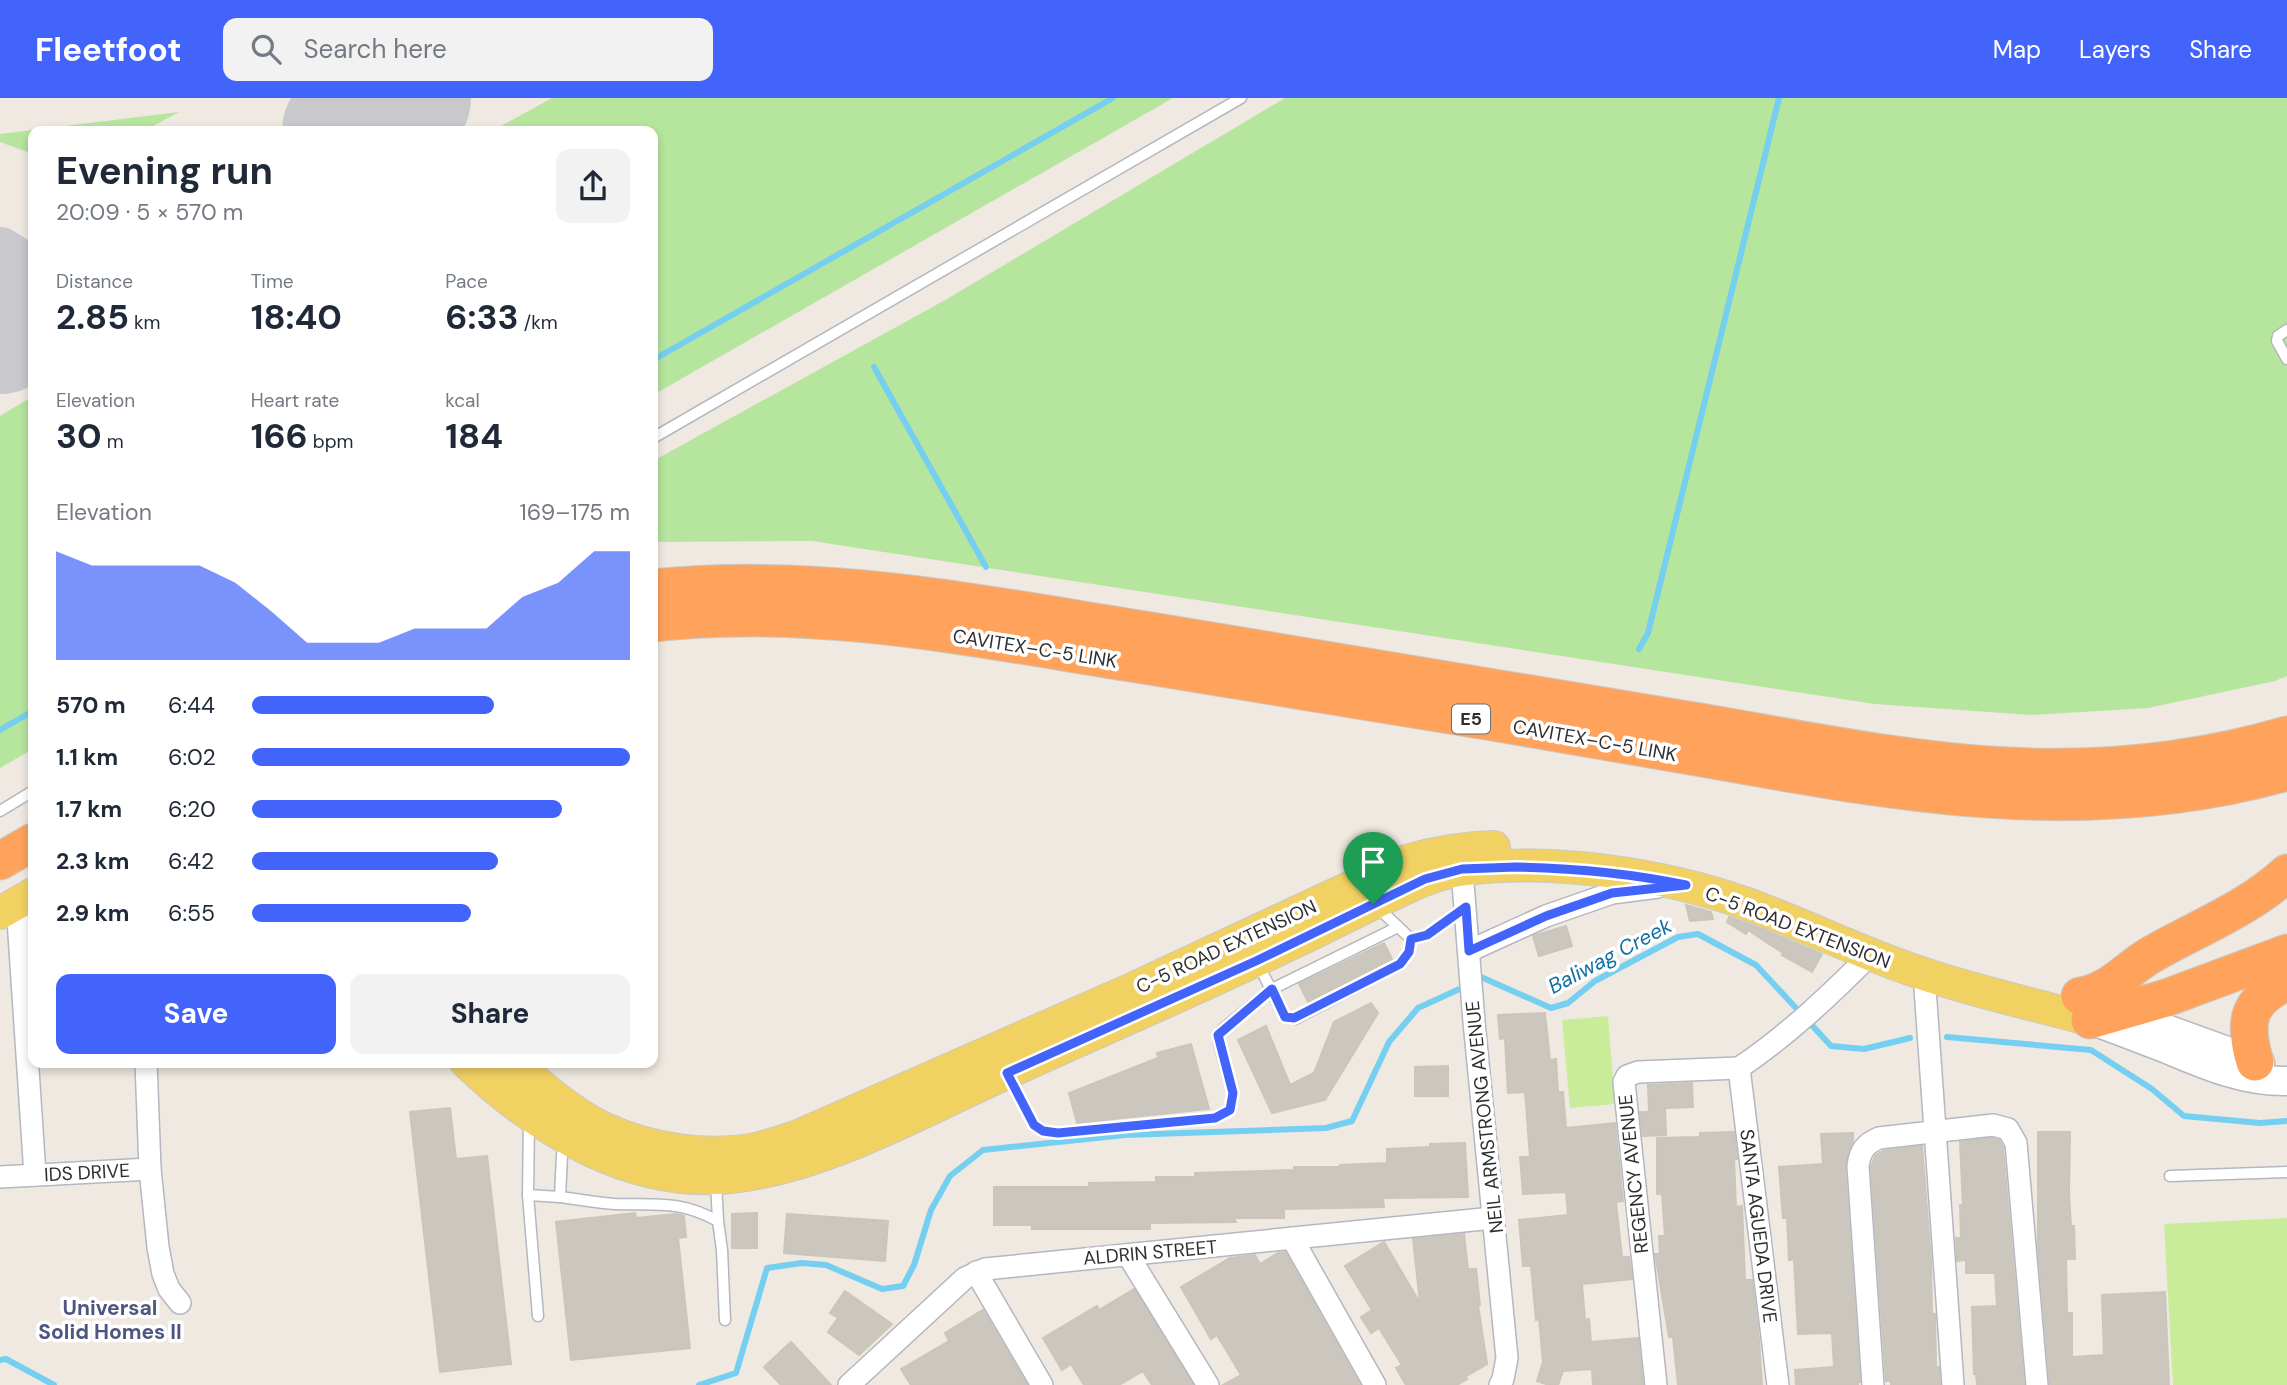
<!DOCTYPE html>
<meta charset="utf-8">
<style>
:root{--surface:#fff;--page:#f2f2f3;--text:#1f2937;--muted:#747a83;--accent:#4264fb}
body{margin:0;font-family:"DM Sans",sans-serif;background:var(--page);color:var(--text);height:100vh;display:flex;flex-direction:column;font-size:26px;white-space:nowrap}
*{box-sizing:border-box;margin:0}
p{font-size:23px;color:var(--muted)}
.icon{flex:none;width:38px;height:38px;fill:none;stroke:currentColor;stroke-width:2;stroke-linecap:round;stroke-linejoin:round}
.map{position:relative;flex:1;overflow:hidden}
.sheet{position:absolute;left:28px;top:28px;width:630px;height:942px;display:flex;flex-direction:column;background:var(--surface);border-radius:14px;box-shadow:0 4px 10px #0003}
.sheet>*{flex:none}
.pin{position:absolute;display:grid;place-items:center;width:60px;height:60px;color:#fff;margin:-72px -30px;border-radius:50% 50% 50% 0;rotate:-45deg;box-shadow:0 0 7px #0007}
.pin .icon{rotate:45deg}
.round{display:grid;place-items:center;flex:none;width:74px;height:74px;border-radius:14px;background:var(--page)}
.overview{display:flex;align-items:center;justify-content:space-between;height:119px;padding:0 28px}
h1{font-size:38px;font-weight:700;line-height:52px}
.metrics{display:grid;grid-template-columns:repeat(3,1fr);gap:10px;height:119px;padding:7px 28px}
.metrics div{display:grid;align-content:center}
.metrics b{font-size:35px;font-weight:700}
.metrics small{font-size:19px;font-weight:400}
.metrics p{font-size:19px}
.chart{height:196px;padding:14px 28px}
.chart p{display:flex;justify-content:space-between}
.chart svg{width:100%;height:126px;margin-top:7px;fill:var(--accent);opacity:.7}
.primary-button{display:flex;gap:14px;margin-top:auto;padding:14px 28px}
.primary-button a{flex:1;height:80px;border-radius:14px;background:var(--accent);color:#fff;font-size:28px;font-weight:700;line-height:80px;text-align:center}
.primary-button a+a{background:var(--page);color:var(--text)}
ul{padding:0 28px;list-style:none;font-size:23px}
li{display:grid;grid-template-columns:112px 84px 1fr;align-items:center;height:52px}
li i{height:18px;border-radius:9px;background:var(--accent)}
header{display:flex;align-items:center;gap:42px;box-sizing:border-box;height:98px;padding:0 35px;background:var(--accent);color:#fff}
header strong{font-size:33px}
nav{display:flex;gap:38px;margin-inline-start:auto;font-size:24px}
.search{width:490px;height:63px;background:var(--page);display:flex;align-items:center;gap:18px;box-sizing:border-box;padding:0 24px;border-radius:14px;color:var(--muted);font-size:26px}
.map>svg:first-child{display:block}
.green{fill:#b6e59e}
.pitch{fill:#c9ec9a}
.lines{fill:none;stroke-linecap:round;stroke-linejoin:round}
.stream{stroke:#75cff0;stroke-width:6}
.taxiway{stroke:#c9c8cc;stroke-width:52}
.runway{stroke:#c9c8cc;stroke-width:130}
.building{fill:#cbc7bf;stroke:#cbc5ba;stroke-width:2}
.service-casing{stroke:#b4b7c1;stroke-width:13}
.minor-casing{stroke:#b4b7c1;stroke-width:24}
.secondary-casing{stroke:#b4b7c1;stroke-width:31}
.primary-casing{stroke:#c9c9c9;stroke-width:34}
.motorway-casing{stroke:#c9c9c9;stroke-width:39}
.service{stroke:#fff;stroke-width:10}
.minor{stroke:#fff;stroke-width:21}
.secondary{stroke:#fff;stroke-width:28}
.primary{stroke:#f2d163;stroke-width:32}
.motorway{stroke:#ffa35c;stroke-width:37}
.route-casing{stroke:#fff;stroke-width:14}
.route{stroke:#4264fb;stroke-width:9}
.labels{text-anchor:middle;stroke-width:7;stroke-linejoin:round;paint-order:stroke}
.shield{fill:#fff;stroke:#6d6d6d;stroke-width:2}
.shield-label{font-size:18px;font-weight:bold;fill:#2e2e2e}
.street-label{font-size:19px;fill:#2e2e2e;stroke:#fff}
.water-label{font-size:21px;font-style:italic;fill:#0d6fa3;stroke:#fff}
.neighbourhood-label{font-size:21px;font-weight:bold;fill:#4d5680;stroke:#fff}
</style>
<header>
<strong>Fleetfoot</strong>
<div class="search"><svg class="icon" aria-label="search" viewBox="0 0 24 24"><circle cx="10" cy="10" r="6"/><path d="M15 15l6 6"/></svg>Search here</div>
<nav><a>Map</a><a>Layers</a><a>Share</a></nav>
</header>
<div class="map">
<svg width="2287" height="1287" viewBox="0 0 2287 1287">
<rect width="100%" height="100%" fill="#efe9e1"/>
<g class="green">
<path d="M552,0H1173L653,297V33H492Z"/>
<path d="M1285,0H2287V578L2275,583L2148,610L2031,617L1875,606L812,443L653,444V363L947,201Z"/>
<path d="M179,14L144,33H33V56L0,44V36Z"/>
<path d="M33,298V651L0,670V318Z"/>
</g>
<g class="pitch">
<path d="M1608,918L1615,1006L1570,1010L1562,922Z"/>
<path d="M2287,1120V1287H2173L2164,1126Z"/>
</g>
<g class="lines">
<g class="stream">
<path d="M653,262L1113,0"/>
<path d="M874,269L986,469"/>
<path d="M1639,551L1648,535L1779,0"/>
<path d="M0,632L33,613"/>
<path d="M1475,882L1481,879L1551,910L1568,905L1595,883L1678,839L1698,836L1756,867L1795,909"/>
<path d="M1808,923L1831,948L1864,951L1910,940"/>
<path d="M1947,939L2091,952L2152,991L2184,1018L2260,1025L2287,1023"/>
<path d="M0,1262L6,1261L54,1287"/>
<path d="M699,1287L736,1275L767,1170L802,1165L826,1167L882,1191L903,1188L914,1167L931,1112L950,1078L983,1052L1125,1037L1326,1030L1352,1023L1389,944L1418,910L1466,888"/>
</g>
<path class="taxiway" d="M0,155L21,168L33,171"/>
<g class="runway">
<path d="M347,33L406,0"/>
<path d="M0,231L33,212"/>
</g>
</g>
<g class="building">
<path d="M1686,807L1711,814L1713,821L1690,823Z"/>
<path d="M1729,819L1765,832L1822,856L1812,874L1782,857L1783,855L1748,832L1746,836L1727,824Z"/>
<path d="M1566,828L1572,848L1539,858L1533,838Z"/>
<path d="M1384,845L1392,861L1308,904L1299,886Z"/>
<path d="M1371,905L1378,915L1325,1002L1272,1015L1238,942L1266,928L1290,987L1314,975L1334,924Z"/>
<path d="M1545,915L1550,962L1556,961L1558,994H1563L1566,1030L1615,1025L1623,1103L1616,1104L1622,1159H1629L1632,1181L1582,1186L1585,1222L1589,1221L1591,1244L1638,1240L1643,1287H1593L1592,1271L1563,1273L1558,1287H1549L1537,1283L1543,1264L1539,1221L1536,1222L1531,1168H1523L1519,1122L1568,1117L1566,1094L1523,1096L1520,1059H1530L1525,994L1508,995L1505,940L1500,941L1498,917Z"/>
<path d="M1191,946L1209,1011L1077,1025L1069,995L1158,960L1157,955Z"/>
<path d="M1448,968V998H1415V969Z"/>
<path d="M1692,985L1693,1009L1665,1010L1666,1037L1643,1038L1640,1014H1649L1648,987Z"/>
<path d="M450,1010L456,1061L487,1058L511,1266L440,1274L410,1014Z"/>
<path d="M1734,1034L1737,1061H1734L1736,1109L1742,1108L1745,1182H1752L1759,1242L1762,1287H1678L1673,1239H1669L1655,1156H1660L1659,1138H1665L1662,1096H1657V1040L1700,1039V1035Z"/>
<path d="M2038,1034H2070L2069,1096L2071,1128H2074L2075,1161H2066L2067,1215H2072V1259L2104,1257L2102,1197L2165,1194L2169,1287H2050L2038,1147Z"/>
<path d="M1853,1035V1043L1848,1055L1845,1069L1860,1284H1858V1287H1796L1795,1272L1834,1269L1832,1235L1798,1236L1794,1161L1789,1162L1787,1120H1783L1779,1069L1823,1066L1821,1036Z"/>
<path d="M1992,1040L1999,1042L2003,1049L2024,1287H1977L1976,1276H1974L1972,1209L1997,1208L1995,1175H1966V1162L1957,1163L1956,1140H1961L1960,1107H1963L1960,1044Z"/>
<path d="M1465,1045L1468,1099L1383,1100L1384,1109L1284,1111V1120H1234L1236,1124L1150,1125V1131H1032V1127H994V1089H1089V1085L1156,1084V1079H1195V1075L1294,1072V1069H1340V1067L1387,1065V1051L1430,1049V1046Z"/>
<path d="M1922,1048L1931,1163L1932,1216H1935L1936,1269H1939L1940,1287H1891V1283H1886L1871,1069L1875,1058L1883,1053Z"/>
<path d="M635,1115L636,1120L676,1116L684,1118L686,1139L678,1140L690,1250L571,1262L556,1124Z"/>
<path d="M757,1115V1150H732V1116Z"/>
<path d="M787,1116L888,1123L885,1163L784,1155Z"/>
<path d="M1464,1136L1468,1171H1476L1480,1207H1478L1487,1266L1465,1279L1467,1281L1457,1287H1406L1396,1270L1402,1267L1379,1230L1371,1235L1361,1219L1372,1212L1345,1168L1384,1144L1420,1205L1413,1141Z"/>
<path d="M1285,1154L1360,1287H1223L1241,1277L1217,1237L1211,1241L1181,1189L1230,1160L1255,1157L1260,1166L1278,1155Z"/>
<path d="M1134,1191L1193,1287H1152L1143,1273L1119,1287H1084L1071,1266L1062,1272L1043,1240L1097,1208L1099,1212Z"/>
<path d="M845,1193L892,1226L859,1257L828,1234L838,1220L830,1215Z"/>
<path d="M983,1212L1027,1287H911L901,1271L949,1243L945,1235Z"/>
<path d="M791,1244L831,1287H781L764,1269Z"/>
</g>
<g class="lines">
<defs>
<g id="service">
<path d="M2287,232L2278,238L2277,243L2287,261"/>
<path d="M653,340L1241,0"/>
<path d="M0,713L33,693"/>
<path d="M1411,841L1427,837L1465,810"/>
<path d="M1257,864L1285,919L1295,921L1400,866L1409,854L1411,841L1375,807"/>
<path d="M1008,976L1034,1027L1043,1033L1058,1035L1215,1020L1230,1012L1233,995L1219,945L1218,937L1224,930L1272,891L1398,829"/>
<path d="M529,1021L528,1097L560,1099L562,1057L566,1041"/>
<path d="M2170,1078L2287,1074"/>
<path d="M716,1084L718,1123"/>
<path d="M528,1097L538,1218"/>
<path d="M560,1099C578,1101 597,1105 615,1106C657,1107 679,1102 718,1123L722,1152L725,1222"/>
</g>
<g id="minor">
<path d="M1461,760L1474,924L1507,1260L1503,1281L1500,1287"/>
<path d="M17,806L35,1077"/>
<path d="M1469,853L1546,818L1612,795L1658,789"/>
<path d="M1924,876L1953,1287"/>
<path d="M146,964L150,1071L158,1149L163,1176L169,1191L180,1205"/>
<path d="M1739,970L1778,1287"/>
<path d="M1739,970C1788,937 1829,898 1870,857"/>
<path d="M0,1079L150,1071"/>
<path d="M1292,1140L1375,1287"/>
<path d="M1128,1157L1208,1287"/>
<path d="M976,1174L1042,1287"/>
<path d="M849,1287L965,1180L985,1171L1493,1120"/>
<path d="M1656,1287L1624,984L1627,978L1638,974L1739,970"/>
<path d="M1873,1287L1858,1068C1860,1053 1865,1046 1879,1040L1993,1027L2008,1031L2016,1045L2037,1287"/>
</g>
<g id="secondary">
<path d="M2090,922C2116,931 2141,941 2167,951C2205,967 2244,984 2287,983"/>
<path d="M2150,925L2260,965"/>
</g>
<g id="primary">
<path d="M0,815L33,796"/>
<path d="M466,964C538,1033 636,1093 740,1078C832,1065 924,1012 1009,974C1102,931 1196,892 1288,847C1323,831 1356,813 1391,797C1414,786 1439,774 1465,771C1555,760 1665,776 1750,807C1807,828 1863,856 1921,875C1976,894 2034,906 2090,922"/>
<path d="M513,964C539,986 572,1016 603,1030C650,1052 709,1061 760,1050C772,1047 784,1043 796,1039L1130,892L1407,763C1436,754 1463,750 1494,749"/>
</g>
<g id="motorway">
<path d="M653,490C819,473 975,505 1139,531C1330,562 1521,594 1712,626C1810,643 1909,663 2008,668C2101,673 2197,663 2287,637"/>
<path d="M653,525C814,507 972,540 1131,565C1319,595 1508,626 1696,659C1898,695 2084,731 2287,674"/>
<path d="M0,763L33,744"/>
<path d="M2080,898C2109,894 2125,873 2149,858C2195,831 2247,812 2287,775"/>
<path d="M2090,922L2166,900L2287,855"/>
<path d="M2255,964C2243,924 2247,902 2287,884"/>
</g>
</defs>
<use href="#service" class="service-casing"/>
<use href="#minor" class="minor-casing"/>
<use href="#secondary" class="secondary-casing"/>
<use href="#primary" class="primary-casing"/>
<use href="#motorway" class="motorway-casing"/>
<use href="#service" class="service"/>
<use href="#minor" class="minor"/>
<use href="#secondary" class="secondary"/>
<use href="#primary" class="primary"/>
<use href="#motorway" class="motorway"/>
</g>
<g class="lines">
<defs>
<path id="route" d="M1516,769C1573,770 1629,775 1686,787L1612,795L1546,818L1469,853L1466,809L1427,837L1411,841L1409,854L1400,866L1294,920L1285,919L1272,891L1218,937L1233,995L1230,1012L1215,1020L1058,1035L1043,1033L1034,1027L1007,975L1256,863L1425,781L1462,771Z"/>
</defs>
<use href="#route" class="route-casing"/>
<use href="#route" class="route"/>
</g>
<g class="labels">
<rect class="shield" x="1452" y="606.5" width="38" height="29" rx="5"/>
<g class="shield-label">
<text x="1471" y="627">E5</text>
</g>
<g class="street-label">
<text transform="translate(1035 550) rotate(9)" y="7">CAVITEX–C-5 LINK</text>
<text transform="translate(1595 642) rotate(10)" y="7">CAVITEX–C-5 LINK</text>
<text transform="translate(1798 829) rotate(21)" y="7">C-5 ROAD EXTENSION</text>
<text transform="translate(1226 848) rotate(-25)" y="7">C-5 ROAD EXTENSION</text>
<text transform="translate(1484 1019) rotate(-96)" y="7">NEIL ARMSTRONG AVENUE</text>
<text transform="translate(87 1074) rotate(-3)" y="7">IDS DRIVE</text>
<text transform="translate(1633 1076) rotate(-96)" y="7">REGENCY AVENUE</text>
<text transform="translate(1759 1128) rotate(83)" y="7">SANTA AGUEDA DRIVE</text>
<text transform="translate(1150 1154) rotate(-5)" y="7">ALDRIN STREET</text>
</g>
<g class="water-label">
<text transform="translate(1610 858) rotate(-28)" y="7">Baliwag Creek</text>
</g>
<g class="neighbourhood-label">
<text x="110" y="1217">Universal<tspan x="110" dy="24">Solid Homes II</tspan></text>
</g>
</g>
</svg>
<div class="pin" style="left:1373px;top:806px;background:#1e9e55"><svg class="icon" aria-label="arrive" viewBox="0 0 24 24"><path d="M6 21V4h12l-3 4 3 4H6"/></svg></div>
<section class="sheet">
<div class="overview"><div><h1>Evening run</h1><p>20:09 · 5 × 570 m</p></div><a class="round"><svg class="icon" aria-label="share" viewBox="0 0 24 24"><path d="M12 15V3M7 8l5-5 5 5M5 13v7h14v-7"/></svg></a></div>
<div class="metrics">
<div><p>Distance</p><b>2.85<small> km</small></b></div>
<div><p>Time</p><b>18:40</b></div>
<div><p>Pace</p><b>6:33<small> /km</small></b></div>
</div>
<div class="metrics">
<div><p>Elevation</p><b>30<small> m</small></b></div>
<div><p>Heart rate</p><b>166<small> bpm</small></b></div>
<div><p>kcal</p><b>184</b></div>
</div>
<div class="chart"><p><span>Elevation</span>169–175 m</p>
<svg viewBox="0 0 160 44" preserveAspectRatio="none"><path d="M0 44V6L10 11L20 11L30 11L40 11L50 17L60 27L70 38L80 38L90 38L100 33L110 33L120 33L130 22L140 17L150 6L160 6V44z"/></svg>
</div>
<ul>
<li><b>570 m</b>6:44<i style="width:64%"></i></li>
<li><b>1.1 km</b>6:02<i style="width:100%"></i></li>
<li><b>1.7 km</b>6:20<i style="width:82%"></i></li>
<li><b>2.3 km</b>6:42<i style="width:65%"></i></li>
<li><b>2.9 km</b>6:55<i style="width:58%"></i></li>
</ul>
<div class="primary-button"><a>Save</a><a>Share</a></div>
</section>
</div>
